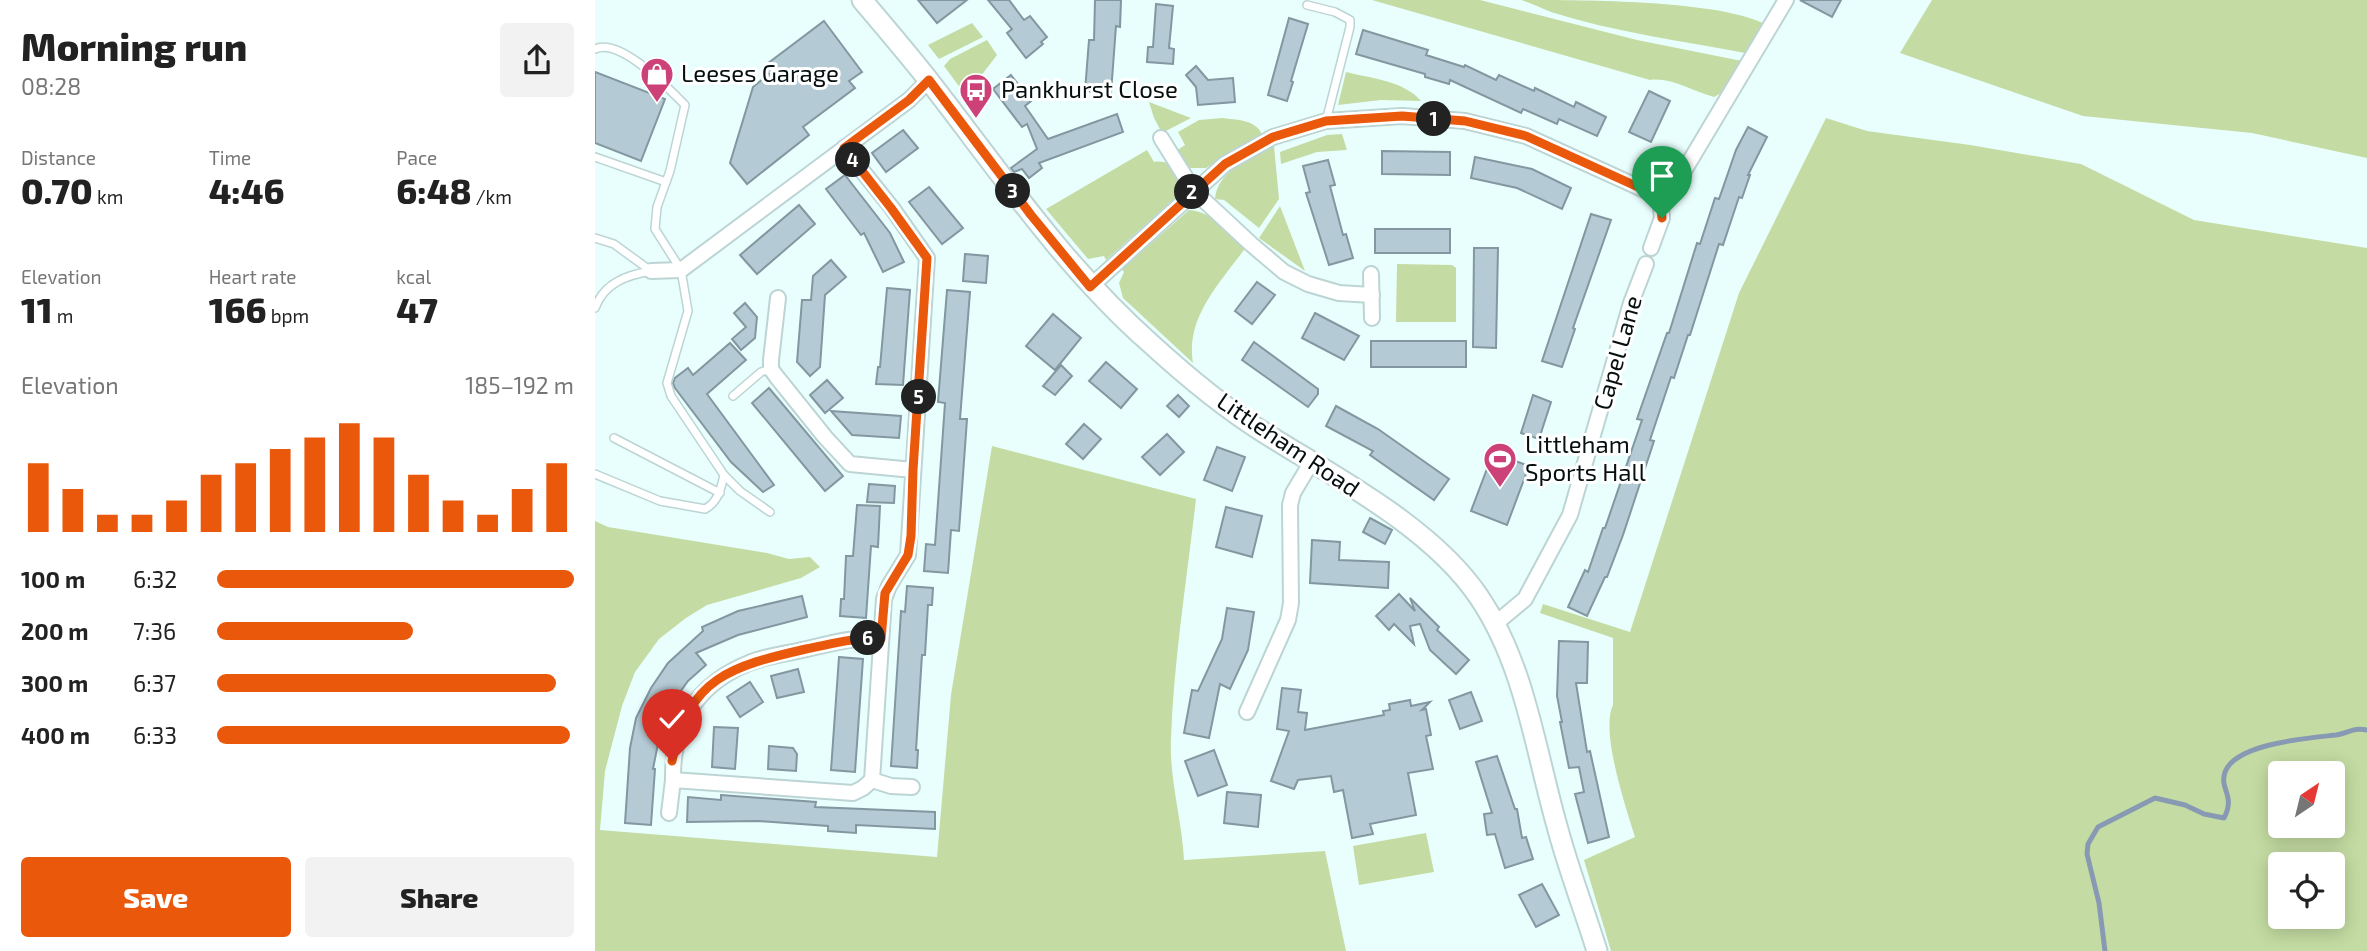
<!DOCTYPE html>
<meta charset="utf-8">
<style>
:root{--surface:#fff;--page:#f2f2f2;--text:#222;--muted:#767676;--accent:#ea580c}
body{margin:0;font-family:"Exo 2",sans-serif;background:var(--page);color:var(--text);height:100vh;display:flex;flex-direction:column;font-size:26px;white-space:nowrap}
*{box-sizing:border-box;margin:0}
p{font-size:23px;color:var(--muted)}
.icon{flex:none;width:38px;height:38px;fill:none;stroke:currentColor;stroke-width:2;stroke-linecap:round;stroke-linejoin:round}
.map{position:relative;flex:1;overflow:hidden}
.side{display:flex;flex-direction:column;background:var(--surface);width:595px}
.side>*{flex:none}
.needle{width:46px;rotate:35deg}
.buttons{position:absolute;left:1673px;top:761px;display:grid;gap:14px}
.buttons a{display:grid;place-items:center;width:77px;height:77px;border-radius:7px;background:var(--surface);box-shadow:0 4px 18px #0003;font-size:35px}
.pin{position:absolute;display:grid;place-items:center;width:60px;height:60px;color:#fff;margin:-72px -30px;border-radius:50% 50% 50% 0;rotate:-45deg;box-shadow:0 0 7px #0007}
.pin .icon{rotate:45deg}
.km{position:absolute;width:35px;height:35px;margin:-18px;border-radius:50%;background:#222;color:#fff;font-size:19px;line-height:35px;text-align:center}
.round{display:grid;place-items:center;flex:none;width:74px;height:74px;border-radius:7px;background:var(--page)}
.summary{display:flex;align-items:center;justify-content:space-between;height:119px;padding:0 21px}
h1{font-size:38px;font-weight:800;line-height:52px}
.stats{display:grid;grid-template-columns:repeat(3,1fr);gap:10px;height:119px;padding:7px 21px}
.stats div{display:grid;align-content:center}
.stats b{font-size:35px;font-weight:800}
.stats small{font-size:19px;font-weight:400}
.stats p{font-size:19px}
.chart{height:196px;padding:14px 21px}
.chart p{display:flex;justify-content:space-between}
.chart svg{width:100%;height:126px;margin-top:7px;stroke:var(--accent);stroke-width:6}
.button{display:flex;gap:14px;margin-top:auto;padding:14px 21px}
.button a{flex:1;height:80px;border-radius:7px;background:var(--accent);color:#fff;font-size:28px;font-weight:800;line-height:80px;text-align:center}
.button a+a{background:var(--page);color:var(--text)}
ul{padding:0 21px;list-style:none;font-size:23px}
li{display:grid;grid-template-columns:112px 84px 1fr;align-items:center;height:52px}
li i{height:18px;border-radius:9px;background:var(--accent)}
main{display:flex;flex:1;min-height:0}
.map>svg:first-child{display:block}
.green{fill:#c4dca3;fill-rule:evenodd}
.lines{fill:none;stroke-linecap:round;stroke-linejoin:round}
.stream{stroke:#889ab3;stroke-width:5}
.building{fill:#b4cad4;stroke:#8297a0;stroke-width:2}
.lane-casing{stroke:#bcd5d4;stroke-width:10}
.street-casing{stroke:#bcd5d4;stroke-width:18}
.secondary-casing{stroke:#bcd5d4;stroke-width:23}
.lane{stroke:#fff;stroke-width:7}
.street{stroke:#fff;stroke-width:14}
.secondary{stroke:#fff;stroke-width:19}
.route-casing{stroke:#fff;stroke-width:14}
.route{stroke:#ea580c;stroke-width:9}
.labels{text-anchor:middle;stroke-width:6;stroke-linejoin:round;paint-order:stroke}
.poi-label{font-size:24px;fill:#060f0f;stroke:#fff;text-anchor:start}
.street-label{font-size:24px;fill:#060f0f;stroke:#fff}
</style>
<main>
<section class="side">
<div class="summary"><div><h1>Morning run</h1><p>08:28</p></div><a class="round"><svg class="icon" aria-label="share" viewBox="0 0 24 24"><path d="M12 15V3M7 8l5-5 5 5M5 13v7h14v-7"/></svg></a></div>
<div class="stats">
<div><p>Distance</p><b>0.70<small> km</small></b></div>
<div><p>Time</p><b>4:46</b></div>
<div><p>Pace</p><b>6:48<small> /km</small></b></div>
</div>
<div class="stats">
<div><p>Elevation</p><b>11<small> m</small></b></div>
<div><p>Heart rate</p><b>166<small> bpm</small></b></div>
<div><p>kcal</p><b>47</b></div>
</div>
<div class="chart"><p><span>Elevation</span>185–192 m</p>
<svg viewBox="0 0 160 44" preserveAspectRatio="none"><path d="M5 44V20M15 44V29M25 44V38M35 44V38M45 44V33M55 44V24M65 44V20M75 44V15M85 44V11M95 44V6M105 44V11M115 44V24M125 44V33M135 44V38M145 44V29M155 44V20"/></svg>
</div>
<ul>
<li><b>100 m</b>6:32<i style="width:100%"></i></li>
<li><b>200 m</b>7:36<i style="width:55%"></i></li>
<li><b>300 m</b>6:37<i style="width:95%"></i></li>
<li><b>400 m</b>6:33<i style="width:99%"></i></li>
</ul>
<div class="button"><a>Save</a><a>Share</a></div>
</section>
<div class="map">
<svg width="1772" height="951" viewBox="0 0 1772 951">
<rect width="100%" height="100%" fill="#e9fffe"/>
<g class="green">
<path d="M777,0H885L1042,40L1147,61L1128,92L1119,97C1099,92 1076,77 1055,80Z"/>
<path d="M926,0C988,0 1118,0 1168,23L1150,53C1086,41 1019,32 956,12C946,8 936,3 926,0Z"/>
<path d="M1337,0H1772V158L1657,133L1488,116L1305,53Z"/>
<path d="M377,23L388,37L344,59L333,45Z"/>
<path d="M392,40L402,55L372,94L369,93L349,66L355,59Z"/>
<path d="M751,72C774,78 810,81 826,101L786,100L743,105Z"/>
<path d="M554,102L596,118L567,133L559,118Z"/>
<path d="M627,118C642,120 659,119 667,134L611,168H592L582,153L584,149L590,145L583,132L604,120Z"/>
<path d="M1231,118L1272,131L1375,145L1486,164L1599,220L1772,248V951H1016L989,860L1040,837C1031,808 1005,731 1018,705V638L945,613L948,604L1035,632L1144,293ZM1685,774H1738V826H1685ZM1685,864H1738V917H1685Z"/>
<path d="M747,134L752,150L722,152L686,164L685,152L732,135Z"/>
<path d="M679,146L684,199L664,228L629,200L620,199C622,171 656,157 679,146Z"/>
<path d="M552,150L559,162C580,158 587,179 582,196L511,260L509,256L493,259L451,209Z"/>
<path d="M685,206L710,271L664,238Z"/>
<path d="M594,210C618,212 634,232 651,247C626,282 590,317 598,363L528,298L524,283L529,272L527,269Z"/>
<path d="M802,264L857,265L861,268V322H801Z"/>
<path d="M397,446L601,499C592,578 579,658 576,738C574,779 587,819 589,860L730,851L751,951H0V521L13,527L172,553L194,559L215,557L225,567L206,578L112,605L91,618L64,639L40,672L27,706L10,771L5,830L342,857L356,695Z"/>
<path d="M831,833L839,872L764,885L758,846Z"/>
</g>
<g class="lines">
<path class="stream" d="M1510,951L1504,903L1492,854L1493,844L1503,827L1560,798L1590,805L1609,814L1629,818C1641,795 1624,790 1630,772C1641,743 1715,738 1741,735C1753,733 1759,727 1772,730"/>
</g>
<g class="building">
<path d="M323,0H372L342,23Z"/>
<path d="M393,0H414L429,20L435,16L452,37L446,42L448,44L431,58L412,33L417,29Z"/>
<path d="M500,0H526L525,27L521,26L516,93L490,91L494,40H499Z"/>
<path d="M1205,0H1246L1237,17Z"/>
<path d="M561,4L578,6L574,48L579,49L578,64L552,62L553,47H558Z"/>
<path d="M694,18L713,24L696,81L698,82L692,101L673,95Z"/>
<path d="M229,21L267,72L254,81L260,88L208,127L214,135L152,184L135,163L158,87L174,74L168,67Z"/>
<path d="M768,30L833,50L831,55L869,67L870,65L901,80L904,75L939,91L940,88L979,107L981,102L1011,117L1002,136L964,119L962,124L928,109L926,113L855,80L854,84L830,77V74L761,54Z"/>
<path d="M601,66L613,80L638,78L640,102L603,105L601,87L591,75Z"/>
<path d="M0,72L70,99L46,161L0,143Z"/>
<path d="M416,75L436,101L430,106L453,139L522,114L528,132L444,163L447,168L434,178L427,169L419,172L416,168L442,149L432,124L427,127L398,89Z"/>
<path d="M1054,91L1075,101L1056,142L1034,132Z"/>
<path d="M1153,127L1172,137L1153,175H1155L1147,198L1144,197L1128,245L1124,244L1095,335H1093L1079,378L1076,377L1055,440L1059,441L1028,535L1012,577H1010L992,616L973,607L990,570L993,572L1008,528H1010L1047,420L1042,419L1072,333H1074L1102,243L1105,244L1120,198L1124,199L1141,150Z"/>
<path d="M308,130L323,148L291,172L277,153Z"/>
<path d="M787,151L855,152V175L787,174Z"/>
<path d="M880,157L937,169L976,188L967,209L922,188L876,178Z"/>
<path d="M733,160L740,185L735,186L748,235L751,234L758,258L734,265L711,193L715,192L708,166Z"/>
<path d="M250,175L295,233L309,262L288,272L269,233L266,235L231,189Z"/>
<path d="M334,187L368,228L347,244L314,202Z"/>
<path d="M204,205L220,224L162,274L145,255Z"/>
<path d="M996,214L1016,220L978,328L980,329L967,367L947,361Z"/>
<rect x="780" y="229" width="75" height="24"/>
<path d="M879,248H903L901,348L878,347Z"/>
<path d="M370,254L393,256L391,283L368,281Z"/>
<path d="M236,260L251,277L230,295L225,367L215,376L202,362L207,300H216L218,276Z"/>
<path d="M662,282L680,295L657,324L640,311Z"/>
<path d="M292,288L315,290L308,385L281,384L283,367H285Z"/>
<path d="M352,290L375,292L365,419H372L364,531L356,530L353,573L329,571L331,544L340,545L350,403L343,402Z"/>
<path d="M150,303L162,317L160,338L146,350L137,339L151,327L139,313Z"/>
<path d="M720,313L764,336L749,360L707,338Z"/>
<path d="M458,314L486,338L460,370L431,346Z"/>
<rect x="776" y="341" width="95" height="26"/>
<path d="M659,342L723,389V394L713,407L647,360Z"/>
<path d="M135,343L151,360L112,394L179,485L168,492L136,462L80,388L78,383L80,378L93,368L98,375Z"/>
<path d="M511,362L542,389L526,408L494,381Z"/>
<path d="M466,365L477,376L460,395L448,386Z"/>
<path d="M232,380L248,398L230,413L215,395Z"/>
<path d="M174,388L248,476L230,491L157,403Z"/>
<path d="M583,395L594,406L584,417L572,406Z"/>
<path d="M938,395L956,402L944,439L926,433Z"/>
<path d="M741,406L783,429L854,479L839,500L775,455L778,451L731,426Z"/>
<path d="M236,411L306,416L304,438L257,435Z"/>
<path d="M489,424L506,439L488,459L471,444Z"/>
<path d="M572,434L589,452L565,475L547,457Z"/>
<path d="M622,447L650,457L637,491L609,480Z"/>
<path d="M898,453L934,466L912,525L876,511Z"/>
<path d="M274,484L300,486L299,503L272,502Z"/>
<path d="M262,505L285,506L283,547L276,546L271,618L245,616L246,599H249L251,556H258Z"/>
<path d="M631,507L667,516L657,557L621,547Z"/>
<path d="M775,518L797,530L790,544L768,532Z"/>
<path d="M717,540L745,542L744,560L794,562L793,588L715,583Z"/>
<path d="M312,586L338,588L337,605H333L330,655H327L321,750H323L322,768L296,766L305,627L306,611L310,612Z"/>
<path d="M804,594L820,611L815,598L844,627L842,630L874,660L861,674L835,650L825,624L815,626L819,644L799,624L794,630L781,616Z"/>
<path d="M207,596L212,617L143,635L101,653L111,665L93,681L78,702L66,728L58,769H60L56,825L30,823L35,748L41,718L56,688L73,663L108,631L107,627L143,611Z"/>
<path d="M632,608L659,612L653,650L635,689L625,684L614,738L589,733L597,690L603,691L627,639Z"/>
<path d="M964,641L993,642L992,683H981L992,752L995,751L1014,837L993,843L980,794L989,792L984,767L974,768L965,722H967L962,696Z"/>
<path d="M244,657L268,659L260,772L236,770Z"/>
<path d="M203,669L209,692L182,698L176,676Z"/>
<path d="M155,682L168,702L145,717L132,697Z"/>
<path d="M687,688L706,690L703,712L712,713L710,730L789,715L788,711L795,710L794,704L815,700L816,706L835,702L827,710L831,709L836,735L831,736L838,769L813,773L821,815L775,824L778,834L757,838L748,790L739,792L736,776L703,780L699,789L676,781L694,731L682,729Z"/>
<path d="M876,692L887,721L865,729L854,700Z"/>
<path d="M119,727L143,728L140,769L117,767Z"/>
<path d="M174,746L198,748L202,754L201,771L173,769Z"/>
<path d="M619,750L632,785L603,796L590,761Z"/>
<path d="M902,756L920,809H922L927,838L931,837L938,859L910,868L900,834L892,835L889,814L897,813L881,762Z"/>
<path d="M632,792L666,795L663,827L629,823Z"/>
<path d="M126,795L221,802L220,807L340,812V829L261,825V833L233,831V826L163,821L92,822L93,797L126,800Z"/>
<path d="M947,884L964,915L941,927L924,895Z"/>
</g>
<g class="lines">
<defs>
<g id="lane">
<path d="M712,5L740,12L755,20V27L731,121"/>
<path d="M0,49C25,37 73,88 90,105L75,171L62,207L60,229L86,270L93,311L72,383L76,396L129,475L145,491L175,512"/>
<path d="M0,157L71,182"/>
<path d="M0,238L19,244L56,271"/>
<path d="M0,308C9,283 32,275 56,271"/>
<path d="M138,396L166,372L176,369"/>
<path d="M19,438L125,493"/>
<path d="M0,474L65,501L110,509C123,502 126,489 129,475"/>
</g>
<g id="street">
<path d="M566,138L599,191L656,244L689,272L713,284L744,293L777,295"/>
<path d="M249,148L297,208L332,258L313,555L294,586L289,599L277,780L296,786L317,787"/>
<path d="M1065,197L1080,186L1191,0"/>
<path d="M1056,248L1067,218L1065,197"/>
<path d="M56,271L86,270L314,100L334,80"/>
<path d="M776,274L777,318"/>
<path d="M495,287L630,164L678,137L731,121L807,116L870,121L931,136L1065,197"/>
<path d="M183,298L176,360V369L181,376L230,437L255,464L318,470"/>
<path d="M900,624L930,599L975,515L1036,303L1051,264"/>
<path d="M652,712L693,620L696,603L695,505L698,493L717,461"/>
<path d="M277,780L268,788L258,793L78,780C77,724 102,684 154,663C170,656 190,654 207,650C234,644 259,636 286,639"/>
<path d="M74,813L78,780"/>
</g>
<path id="secondary" d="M267,0C290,27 313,54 335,82C405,172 469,267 555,343C590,375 628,407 668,432C739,477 836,526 884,597C930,665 940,749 962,826C973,868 989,909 1002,951"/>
</defs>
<use href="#lane" class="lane-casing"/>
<use href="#street" class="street-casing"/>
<use href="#secondary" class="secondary-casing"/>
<use href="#lane" class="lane"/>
<use href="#street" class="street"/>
<use href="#secondary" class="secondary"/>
</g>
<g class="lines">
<defs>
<path id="route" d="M77,761C93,677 137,666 211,649C237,644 260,637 286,639L290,593L313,555L316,536L318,470L332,258L296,208L249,148L314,100L334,80L436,215L495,287L630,164L678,137L731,121L807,116L870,121L931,136L1065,197L1067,218"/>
</defs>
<use href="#route" class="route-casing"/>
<use href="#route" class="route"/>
</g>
<defs>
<symbol id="shop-pin" viewBox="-11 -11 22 30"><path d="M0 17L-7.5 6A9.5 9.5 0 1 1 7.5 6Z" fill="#cc4177" stroke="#fff"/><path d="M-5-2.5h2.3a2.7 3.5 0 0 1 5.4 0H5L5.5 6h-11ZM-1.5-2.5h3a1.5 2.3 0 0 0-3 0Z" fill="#fff"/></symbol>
<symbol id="bus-pin" viewBox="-11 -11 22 30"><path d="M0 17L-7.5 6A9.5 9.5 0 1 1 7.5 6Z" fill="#cc4177" stroke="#fff"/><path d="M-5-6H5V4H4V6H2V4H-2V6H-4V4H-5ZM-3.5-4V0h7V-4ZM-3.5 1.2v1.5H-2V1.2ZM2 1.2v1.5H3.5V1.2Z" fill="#fff"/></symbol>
<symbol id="stadium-pin" viewBox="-11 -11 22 30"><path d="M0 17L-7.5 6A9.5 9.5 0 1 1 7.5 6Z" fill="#cc4177" stroke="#fff"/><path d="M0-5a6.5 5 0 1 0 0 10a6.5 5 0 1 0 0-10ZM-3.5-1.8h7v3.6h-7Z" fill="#fff"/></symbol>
</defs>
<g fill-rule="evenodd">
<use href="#shop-pin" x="43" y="55" width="38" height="52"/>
<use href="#bus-pin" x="362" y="71" width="38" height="52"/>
<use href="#stadium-pin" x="886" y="440" width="38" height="52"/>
</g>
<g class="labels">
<g class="poi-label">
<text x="86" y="82">Leeses Garage</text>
<text x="406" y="98">Pankhurst Close</text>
<text x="930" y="453">Littleham<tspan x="930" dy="28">Sports Hall</tspan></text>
</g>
<g class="street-label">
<text transform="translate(1023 353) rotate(-74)" y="8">Capel Lane</text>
<text transform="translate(693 445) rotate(34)" y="8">Littleham Road</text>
</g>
</g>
</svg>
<div class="buttons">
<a><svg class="needle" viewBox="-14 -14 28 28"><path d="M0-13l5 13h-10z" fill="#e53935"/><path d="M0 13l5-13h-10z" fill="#767676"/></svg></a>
<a><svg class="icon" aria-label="locate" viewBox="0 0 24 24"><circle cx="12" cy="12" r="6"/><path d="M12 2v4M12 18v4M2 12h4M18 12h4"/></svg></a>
</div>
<div class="pin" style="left:1067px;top:218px;background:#1e9e55"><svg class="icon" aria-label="arrive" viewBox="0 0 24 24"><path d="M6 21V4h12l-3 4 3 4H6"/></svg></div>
<div class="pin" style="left:77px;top:761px;background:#d93025"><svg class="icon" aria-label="check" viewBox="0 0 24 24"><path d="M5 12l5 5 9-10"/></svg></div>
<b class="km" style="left:839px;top:119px">1</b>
<b class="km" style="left:597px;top:192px">2</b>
<b class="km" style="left:418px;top:191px">3</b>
<b class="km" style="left:258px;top:160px">4</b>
<b class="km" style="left:324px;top:397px">5</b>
<b class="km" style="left:273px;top:638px">6</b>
</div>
</main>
